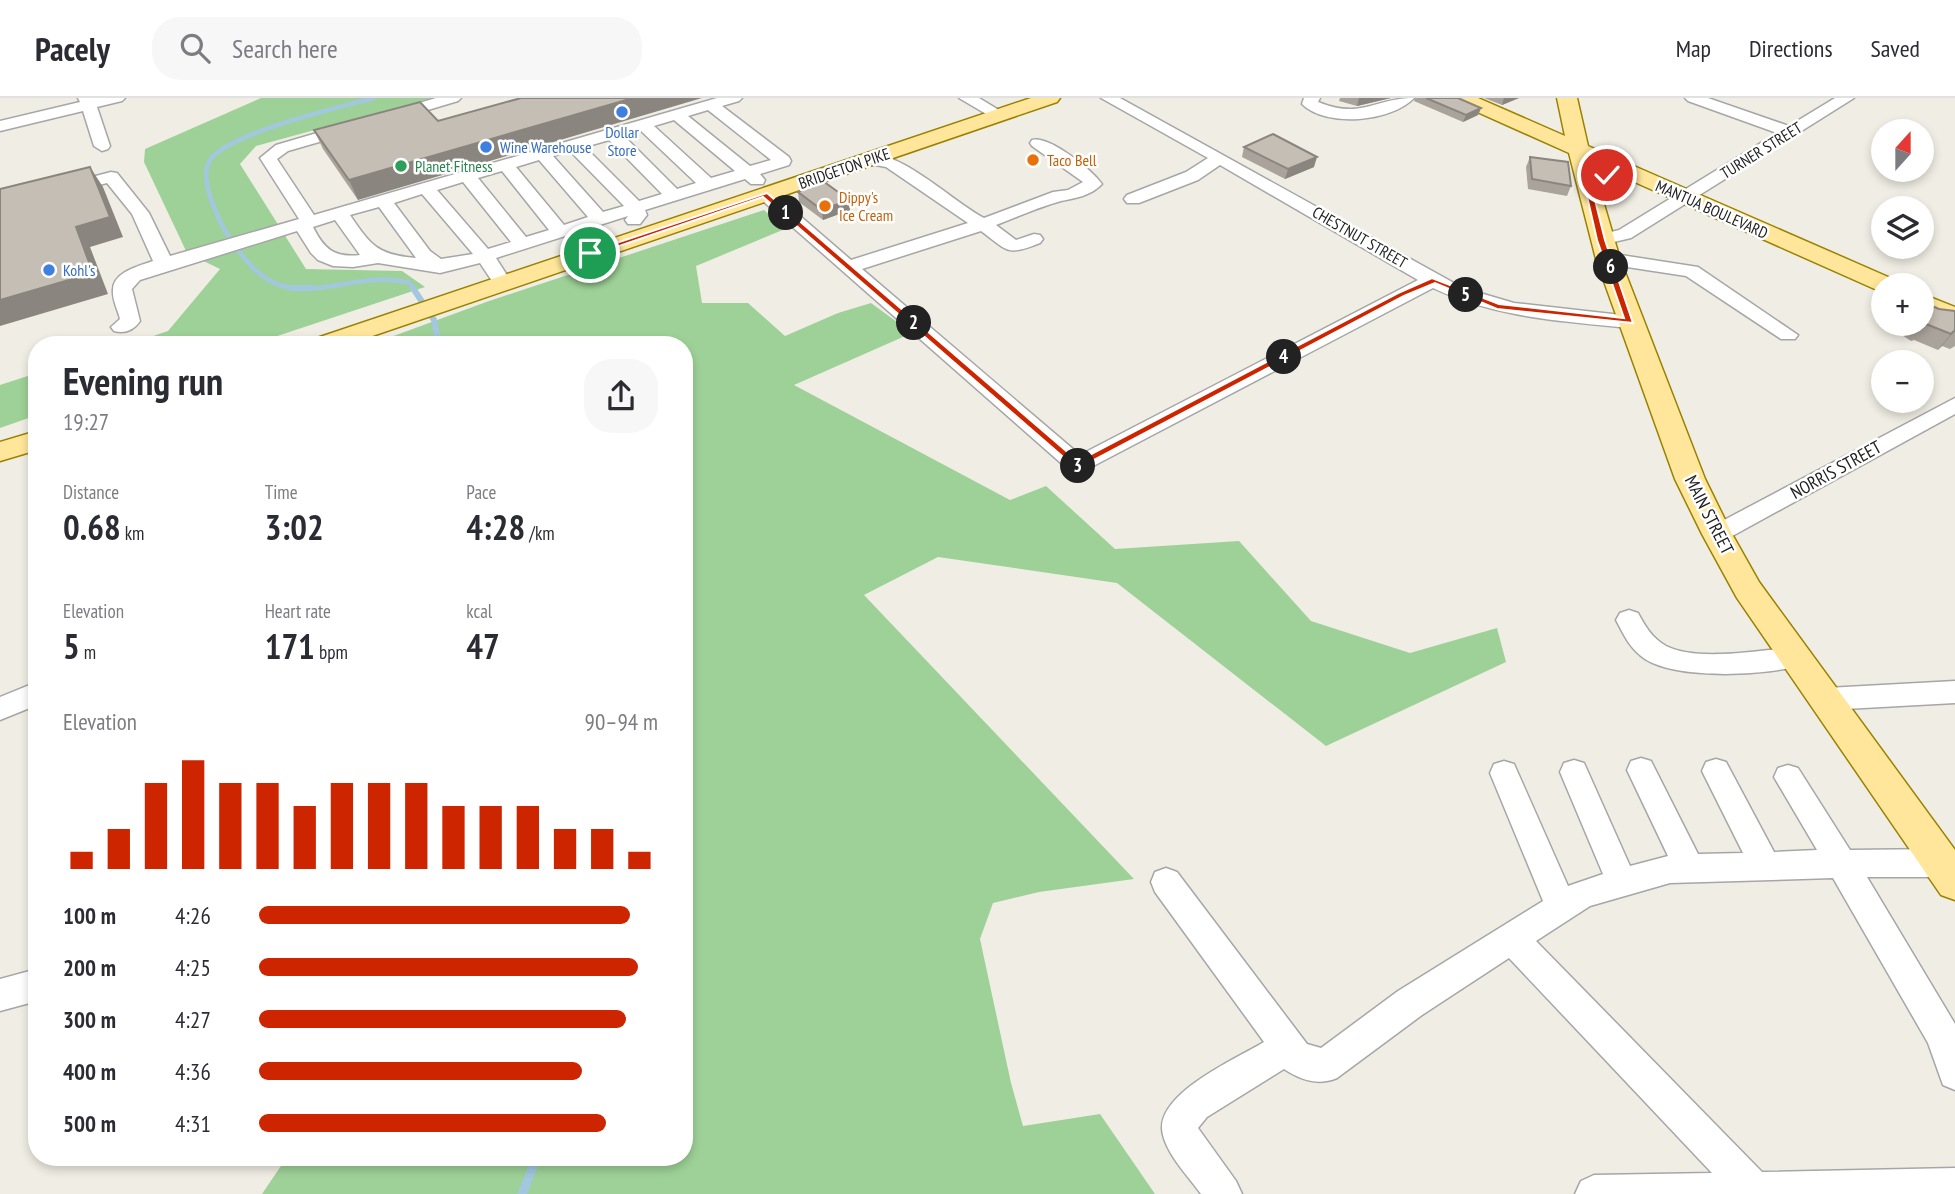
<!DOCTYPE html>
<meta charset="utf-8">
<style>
:root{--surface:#fff;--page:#f7f7f7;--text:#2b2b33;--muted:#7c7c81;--line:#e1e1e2;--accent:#cd2500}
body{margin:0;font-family:"PT Sans Narrow",sans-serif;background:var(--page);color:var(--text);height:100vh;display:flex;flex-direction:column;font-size:26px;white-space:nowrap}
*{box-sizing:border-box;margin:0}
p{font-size:23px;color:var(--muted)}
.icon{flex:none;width:38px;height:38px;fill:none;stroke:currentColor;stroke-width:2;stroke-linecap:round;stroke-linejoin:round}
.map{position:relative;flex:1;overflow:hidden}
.panel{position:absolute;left:28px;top:238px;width:665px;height:830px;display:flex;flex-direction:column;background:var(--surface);border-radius:28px;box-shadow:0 4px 10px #0003}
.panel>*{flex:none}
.needle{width:46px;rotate:21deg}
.tools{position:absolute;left:1871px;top:21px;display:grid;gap:14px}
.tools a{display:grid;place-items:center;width:63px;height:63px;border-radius:50%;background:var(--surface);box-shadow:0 4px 10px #0003;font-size:35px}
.pin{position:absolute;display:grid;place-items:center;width:60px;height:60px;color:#fff;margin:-30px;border:4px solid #fff;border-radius:50%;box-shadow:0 2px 7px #0007}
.km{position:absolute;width:35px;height:35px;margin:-18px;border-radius:50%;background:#222;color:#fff;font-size:19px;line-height:35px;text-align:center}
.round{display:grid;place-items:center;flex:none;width:74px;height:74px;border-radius:28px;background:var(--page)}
.summary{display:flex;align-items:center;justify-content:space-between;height:119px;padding:0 35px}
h1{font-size:38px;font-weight:700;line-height:52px}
.stats{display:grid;grid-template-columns:repeat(3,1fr);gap:10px;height:119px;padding:7px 35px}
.stats div{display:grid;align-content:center}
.stats b{font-size:35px;font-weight:700}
.stats small{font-size:19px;font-weight:400}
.stats p{font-size:19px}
.chart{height:196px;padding:14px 35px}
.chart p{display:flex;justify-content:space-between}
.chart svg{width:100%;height:126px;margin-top:7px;stroke:var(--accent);stroke-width:6}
ul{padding:0 35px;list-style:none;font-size:23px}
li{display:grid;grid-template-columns:112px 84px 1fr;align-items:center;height:52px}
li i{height:18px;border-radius:9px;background:var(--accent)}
header{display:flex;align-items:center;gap:42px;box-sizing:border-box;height:98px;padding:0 35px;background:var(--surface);border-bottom:2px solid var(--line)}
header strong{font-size:33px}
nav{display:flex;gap:38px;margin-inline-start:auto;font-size:24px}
.search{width:490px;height:63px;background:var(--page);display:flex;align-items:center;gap:18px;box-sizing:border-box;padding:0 24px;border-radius:28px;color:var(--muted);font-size:26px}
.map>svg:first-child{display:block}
.forest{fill:#9ed197}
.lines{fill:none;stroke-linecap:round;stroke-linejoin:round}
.stream-far2{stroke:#a3c7df;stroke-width:4.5}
.stream-far1{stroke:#a3c7df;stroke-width:6}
.stream{stroke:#a3c7df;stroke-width:9}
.minor-casing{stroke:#a6a6a6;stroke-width:3}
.major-casing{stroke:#998200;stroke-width:3}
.minor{fill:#fff;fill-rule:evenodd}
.major{fill:#ffe69a;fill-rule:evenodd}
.wall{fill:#a9a39b}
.shaded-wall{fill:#8a857e}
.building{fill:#c5beb4;stroke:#8a857e;stroke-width:2}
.route{fill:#cd2500;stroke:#fff;stroke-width:2}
.shop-dot{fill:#3f7fe0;stroke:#fff;stroke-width:2.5}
.food-dot{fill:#e8710a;stroke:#fff;stroke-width:2.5}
.leisure-dot{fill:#2e9e5b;stroke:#fff;stroke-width:2.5}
.labels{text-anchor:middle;stroke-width:5;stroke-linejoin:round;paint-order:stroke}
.far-shop-label{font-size:16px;fill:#366cbe;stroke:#fff;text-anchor:start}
.far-street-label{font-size:16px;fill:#1f1f1f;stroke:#fff}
.far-food-label{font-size:16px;fill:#c56008;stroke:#fff;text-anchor:start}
.far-leisure-label{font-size:16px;fill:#27864d;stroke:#fff;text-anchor:start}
.street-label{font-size:18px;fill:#1f1f1f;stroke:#fff}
</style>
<header>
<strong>Pacely</strong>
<div class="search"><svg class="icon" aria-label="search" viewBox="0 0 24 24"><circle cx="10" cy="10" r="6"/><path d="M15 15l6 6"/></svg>Search here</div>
<nav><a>Map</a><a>Directions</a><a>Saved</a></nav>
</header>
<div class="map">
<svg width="1955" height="1096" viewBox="0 0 1955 1096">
<rect width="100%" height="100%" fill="#f0eee4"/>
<g class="forest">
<path d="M261,0H432L256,48L240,66L306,171L402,173L425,189L250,247H127L168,233L220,171L187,155L144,64L145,51Z"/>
<path d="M764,112L785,131L696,168L702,205H748L785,238L838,215L871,205L912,235L794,287L1010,402L1046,388L1115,451L1239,443L1311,523L1410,555L1497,530L1506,564L1326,648L1117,485L938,459L864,497L1134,781L1039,794L993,805L980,841L1011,985L1023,1028L1100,1016L1155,1096H262L287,1059H684V247H369L489,203Z"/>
<path d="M37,275V317L0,330V287Z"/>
</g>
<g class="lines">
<path class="stream-far2" d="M374,0C340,9 228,35 210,62C199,80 215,113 223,129C236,151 256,181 283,188C322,199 363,173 410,185L414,191"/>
<g class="stream-far1">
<path d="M291,190H313"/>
<path d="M413,190L434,222L439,247"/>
</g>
<path class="stream" d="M522,1096L537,1059"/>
<defs>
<g id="minor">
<path d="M78,0H125L122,3L97,9L110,48L108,51L102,53L94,48L83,13L0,33V23L80,4Z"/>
<path d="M436,0H461L458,3L391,23L383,18L385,15Z"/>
<path d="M717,0H742L739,3L722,8L789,59L791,63L789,67L760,76L765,82L763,86H751L745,81L645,112L647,117L640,126H628L625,122L628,118L496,160L512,185L503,191L496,189L480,165L440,175L378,165L353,169L333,168L318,162L311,155L297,133L140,182L132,191L140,223C134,232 125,236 114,233L111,229L120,221C118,212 112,202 113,192C113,174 139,168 153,163L132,116L107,85L0,113V103L111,74L117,75L149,115L170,158L299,121L260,60L276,47L351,25L359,30L357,33L288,53L277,61L314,117ZM708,12L771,62L750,68L688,18ZM674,22L735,73L711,80L654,28ZM640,32L696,85L677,91L623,37ZM609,42L662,96L639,103L585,49ZM570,53L624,108L603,114L553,58ZM539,62L588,119L564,127L516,69ZM502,73L549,132L526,139L478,80ZM463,84L511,144L488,151L437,92ZM422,96L473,156L441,161L430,153L394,105ZM379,109L416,160C378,157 371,148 350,117ZM335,122L360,157C334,160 324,151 313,129Z"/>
<path d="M959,0H979L1007,17L1005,20H993Z"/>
<path d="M1101,0H1120L1463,190L1514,205L1630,218L1637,220L1640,224L1637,228L1630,230C1562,223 1496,220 1433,190L1078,376L1070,373L755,96L764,91L770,92L851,162L968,125L886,69L864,65L862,61L864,57C898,49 953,104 984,120L1053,94L1068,92L1083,84L1032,48L1030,45L1032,42C1049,37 1092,72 1102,86C1091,98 1075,100 1061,103C1039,109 1017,119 996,127L1016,142L1034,136L1040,137L1043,141L1040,145C1007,158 1009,154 981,133L862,171L1080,357L1418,182L1220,67L1198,82L1139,105H1127L1124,101L1127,97L1186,74L1208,60Z"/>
<path d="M1304,0H1320L1318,4C1362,22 1374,0 1414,0C1391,24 1326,30 1302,6Z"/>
<path d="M1685,0H1708L1789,28L1835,0H1854L1631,140L1601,147L1595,146L1592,142L1595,138L1619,132L1777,35L1688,3Z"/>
<path d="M1608,155L1698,169L1798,237L1795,241H1781L1686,178L1601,165L1599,161L1601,157Z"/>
<path d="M1955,300V316L1725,442L1717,445L1709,442L1705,436L1709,430Z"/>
<path d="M1629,512L1638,515C1645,528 1652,540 1666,548C1697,564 1761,552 1796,549L1805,552L1809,559L1805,566C1769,578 1678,582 1645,561C1630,551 1624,537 1616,522L1620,515Z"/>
<path d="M1955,583V605L1827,612L1817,609L1813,601L1817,593L1827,590Z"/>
<path d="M37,584V607L0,622V599Z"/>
<path d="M1641,660L1651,663L1698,756L1743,755L1702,673L1706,664L1716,661L1726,664L1774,754L1817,752L1774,679L1778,670L1788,667L1798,670L1850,752L1942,751L1953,755L1955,760L1953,775L1942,779H1867L1955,926V992L1943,987L1928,945L1833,780L1670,785L1590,808L1536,843L1762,1074L1955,1070V1096H1575L1581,1083L1594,1077L1712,1075L1509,860L1422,917L1337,980C1318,988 1301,982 1284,971L1207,1019L1198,1030L1236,1083L1242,1096H1201C1189,1079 1168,1058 1163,1037C1152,997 1236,961 1264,944L1155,794L1151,784L1155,774L1166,770L1177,774L1307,946L1321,950L1398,893L1543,803L1490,675L1494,666L1504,663L1514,666L1568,788L1603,776L1560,674L1564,665L1574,662L1584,665L1630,768L1668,758L1627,672L1631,663Z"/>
<path d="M37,871V903L0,913V881Z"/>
</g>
<g id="major">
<path d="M1031,0H1060L1057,4L346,247H307L311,242Z"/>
<path d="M1452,0H1478L1565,38L1557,0H1577L1588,48L1895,182L1898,187H1883V193L1877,192L1592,65L1620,161L1705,381L1732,436L1759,484L1955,752V802L1941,797L1737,500L1702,436L1675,381L1596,161L1569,55L1455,4Z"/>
<path d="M1922,196L1955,209V225L1922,212Z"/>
<path d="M37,333V352L0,363V344Z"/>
</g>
</defs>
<use href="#minor" class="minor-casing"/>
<use href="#major" class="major-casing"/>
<use href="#minor" class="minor"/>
<use href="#major" class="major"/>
</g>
<g class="wall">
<path d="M1340,0H1391L1357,8L1339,3Z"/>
<path d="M1415,0H1458L1481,10L1478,17L1463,24L1414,3Z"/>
<path d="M1484,0H1519L1502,7Z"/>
<path d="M438,23L358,102L323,51L314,32Z"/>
<path d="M1244,49L1314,69L1285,81L1242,59Z"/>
<path d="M1530,59L1571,88L1567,98L1528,91L1526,69Z"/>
<path d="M798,94L850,112L823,122L799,104Z"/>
<path d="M1939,211L1955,213V248L1950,251L1942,248L1938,252L1914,242L1911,243L1893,231L1897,226H1922Z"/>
</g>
<g class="shaded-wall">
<path d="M633,0H702L358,102L349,82Z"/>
<path d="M1359,0H1391L1357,8Z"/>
<path d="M1504,0H1519L1502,7Z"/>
<path d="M1481,10L1478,17L1463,24L1466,17Z"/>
<path d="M1317,59L1314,69L1285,81L1288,71Z"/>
<path d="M90,69L103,89L123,139L90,149L108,196L0,228V202L76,129Z"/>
<path d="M849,102L850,112L823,122L822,112Z"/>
<path d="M1955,232L1942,248L1938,252L1951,236Z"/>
</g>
<g class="building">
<path d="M521,0H633L349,82L314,32L420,4L438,23Z"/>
<path d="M1426,0H1458L1481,10L1466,17Z"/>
<path d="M1273,36L1317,59L1288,71L1244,49Z"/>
<path d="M1530,59L1568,64L1571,88L1532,81Z"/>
<path d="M90,69L110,119L76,129L93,175L0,202V91Z"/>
<path d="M823,83L849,102L822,112L798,94Z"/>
<path d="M1923,204L1939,211L1955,213V232L1951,236L1926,226L1924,228L1921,226L1922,205Z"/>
</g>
<path class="route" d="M1607,75L1610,79L1591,86L1605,142L1633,225L1497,211L1435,185L1404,198L1077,371L763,99L593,157L586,155L767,95L1078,363L1398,195L1432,180L1499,206L1624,220L1597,142L1584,85Z"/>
<g class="shop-dot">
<circle cx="622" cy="14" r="7"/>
<circle cx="486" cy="49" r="7"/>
<circle cx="49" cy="172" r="7"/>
</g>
<g class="food-dot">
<circle cx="1033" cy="62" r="7"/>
<circle cx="825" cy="108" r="7"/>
</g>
<circle class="leisure-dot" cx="401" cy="68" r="7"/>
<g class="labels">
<g class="far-shop-label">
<text x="622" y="40" text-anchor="middle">Dollar<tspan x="622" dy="18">Store</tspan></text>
<text x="500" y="55">Wine Warehouse</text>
<text x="63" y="178">Kohl's</text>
</g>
<g class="far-street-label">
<text transform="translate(1761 52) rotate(-32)" y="6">TURNER STREET</text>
<text transform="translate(844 70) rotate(-19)" y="6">BRIDGETON PIKE</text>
<text transform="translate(1712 111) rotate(24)" y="6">MANTUA BOULEVARD</text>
<text transform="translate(1360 139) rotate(30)" y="6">CHESTNUT STREET</text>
</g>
<g class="far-food-label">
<text x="1047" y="68">Taco Bell</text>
<text x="839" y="105">Dippy's<tspan x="839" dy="18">Ice Cream</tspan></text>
</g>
<g class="far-leisure-label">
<text x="415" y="74">Planet Fitness</text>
</g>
<g class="street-label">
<text transform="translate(1836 372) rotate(-29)" y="6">NORRIS STREET</text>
<text transform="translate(1709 417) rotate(63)" y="6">MAIN STREET</text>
</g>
</g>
</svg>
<div class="tools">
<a><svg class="needle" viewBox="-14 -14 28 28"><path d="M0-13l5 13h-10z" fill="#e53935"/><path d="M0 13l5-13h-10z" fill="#7c7c81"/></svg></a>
<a><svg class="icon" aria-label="layers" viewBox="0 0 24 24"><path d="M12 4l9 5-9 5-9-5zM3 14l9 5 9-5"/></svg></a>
<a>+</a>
<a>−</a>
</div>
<div class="pin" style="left:590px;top:155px;background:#1e9e55"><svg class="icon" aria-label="arrive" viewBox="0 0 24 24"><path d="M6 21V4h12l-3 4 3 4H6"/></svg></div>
<div class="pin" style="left:1607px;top:77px;background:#d93025"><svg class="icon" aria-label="check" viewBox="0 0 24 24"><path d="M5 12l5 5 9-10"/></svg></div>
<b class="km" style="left:786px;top:115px">1</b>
<b class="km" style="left:914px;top:225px">2</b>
<b class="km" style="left:1078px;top:368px">3</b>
<b class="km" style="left:1284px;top:259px">4</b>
<b class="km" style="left:1466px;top:197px">5</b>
<b class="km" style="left:1611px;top:169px">6</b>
<section class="panel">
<div class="summary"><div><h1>Evening run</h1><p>19:27</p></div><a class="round"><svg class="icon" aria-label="share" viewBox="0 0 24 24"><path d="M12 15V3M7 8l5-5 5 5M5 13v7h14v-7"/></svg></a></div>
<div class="stats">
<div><p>Distance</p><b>0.68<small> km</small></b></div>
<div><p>Time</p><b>3:02</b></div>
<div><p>Pace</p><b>4:28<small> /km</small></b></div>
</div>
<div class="stats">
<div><p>Elevation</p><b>5<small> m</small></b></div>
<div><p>Heart rate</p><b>171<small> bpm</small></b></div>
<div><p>kcal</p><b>47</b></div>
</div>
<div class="chart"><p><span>Elevation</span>90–94 m</p>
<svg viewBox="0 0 160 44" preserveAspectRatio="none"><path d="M5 44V38M15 44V30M25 44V14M35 44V6M45 44V14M55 44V14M65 44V22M75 44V14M85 44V14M95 44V14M105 44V22M115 44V22M125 44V22M135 44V30M145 44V30M155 44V38"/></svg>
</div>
<ul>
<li><b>100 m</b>4:26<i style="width:93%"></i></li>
<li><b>200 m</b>4:25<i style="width:95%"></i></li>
<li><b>300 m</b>4:27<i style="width:92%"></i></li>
<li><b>400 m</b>4:36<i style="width:81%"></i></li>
<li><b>500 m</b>4:31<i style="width:87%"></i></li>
</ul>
</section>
</div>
